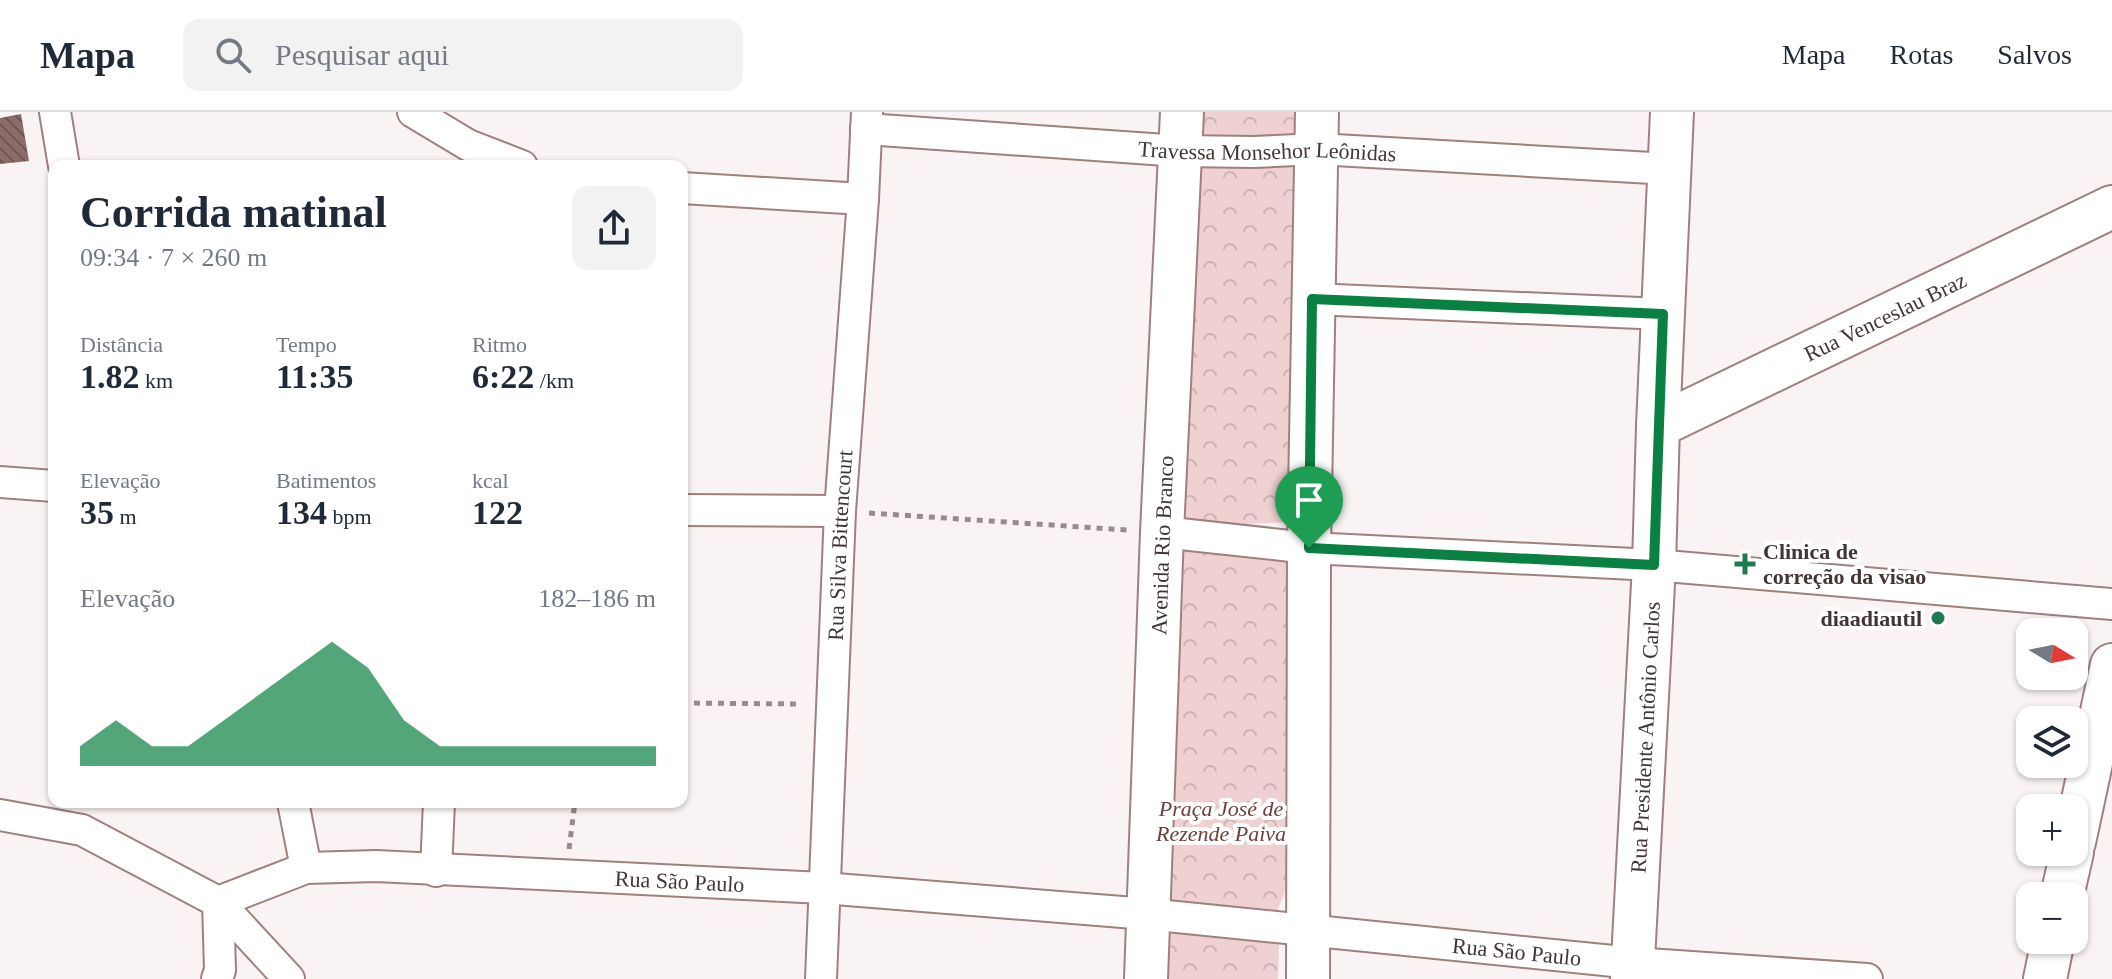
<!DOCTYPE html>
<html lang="pt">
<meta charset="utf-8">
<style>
:root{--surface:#fff;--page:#f2f2f3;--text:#1f2937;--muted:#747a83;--line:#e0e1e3;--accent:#0b8043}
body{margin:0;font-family:Georgia,serif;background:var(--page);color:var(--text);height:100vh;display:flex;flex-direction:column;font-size:30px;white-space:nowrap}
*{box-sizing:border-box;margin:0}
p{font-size:26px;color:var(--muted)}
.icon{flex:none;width:44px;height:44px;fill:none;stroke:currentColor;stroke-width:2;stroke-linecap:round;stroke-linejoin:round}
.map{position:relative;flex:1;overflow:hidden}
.sheet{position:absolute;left:48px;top:48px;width:640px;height:648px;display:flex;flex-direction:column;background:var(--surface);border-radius:16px;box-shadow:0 2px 6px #0004}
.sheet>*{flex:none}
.needle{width:52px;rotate:100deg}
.buttons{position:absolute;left:2016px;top:506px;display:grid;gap:16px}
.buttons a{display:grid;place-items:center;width:72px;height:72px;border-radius:16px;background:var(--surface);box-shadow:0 2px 6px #0004;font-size:40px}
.pin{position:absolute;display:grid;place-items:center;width:68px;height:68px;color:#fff;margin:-82px -34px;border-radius:50% 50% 50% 0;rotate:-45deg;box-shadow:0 0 8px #0007}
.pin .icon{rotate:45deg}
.round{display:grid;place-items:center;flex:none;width:84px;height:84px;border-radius:16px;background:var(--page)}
.overview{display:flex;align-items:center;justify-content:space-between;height:136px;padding:0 32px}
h1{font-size:44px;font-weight:600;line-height:60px}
.figures{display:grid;grid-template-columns:repeat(3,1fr);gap:12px;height:136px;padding:8px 32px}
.figures div{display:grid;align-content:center}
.figures b{font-size:34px;font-weight:600}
.figures small{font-size:22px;font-weight:400}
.figures p{font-size:22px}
.chart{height:224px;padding:16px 32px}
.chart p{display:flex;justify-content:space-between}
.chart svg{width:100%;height:144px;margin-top:8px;fill:var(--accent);opacity:.7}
header{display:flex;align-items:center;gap:48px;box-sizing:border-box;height:112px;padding:0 40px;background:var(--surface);border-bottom:2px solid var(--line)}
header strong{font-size:38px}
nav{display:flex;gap:44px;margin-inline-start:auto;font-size:28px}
.search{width:560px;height:72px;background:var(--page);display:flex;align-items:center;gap:20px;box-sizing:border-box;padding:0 28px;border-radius:16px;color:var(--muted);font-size:30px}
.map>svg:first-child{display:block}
.park{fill:url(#park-crowns)}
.building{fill:url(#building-back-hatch)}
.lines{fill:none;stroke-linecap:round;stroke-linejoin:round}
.street-casing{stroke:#9f807f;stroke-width:34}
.secondary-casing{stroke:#9f807f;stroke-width:46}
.path{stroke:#978c8c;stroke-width:5;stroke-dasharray:6 6;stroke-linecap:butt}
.street{stroke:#fff;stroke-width:30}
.secondary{stroke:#fff;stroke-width:42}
.route-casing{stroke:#fff;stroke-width:16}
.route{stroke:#0b8043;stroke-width:10}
.poi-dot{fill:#1e7b51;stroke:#fff;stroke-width:3}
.labels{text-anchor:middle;stroke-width:8;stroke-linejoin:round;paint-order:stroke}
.street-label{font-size:22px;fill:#433535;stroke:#fff}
.poi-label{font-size:22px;font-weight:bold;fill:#433535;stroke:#fff;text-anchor:start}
.park-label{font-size:22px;font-style:italic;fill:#703e3e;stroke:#fff}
</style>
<header>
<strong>Mapa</strong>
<div class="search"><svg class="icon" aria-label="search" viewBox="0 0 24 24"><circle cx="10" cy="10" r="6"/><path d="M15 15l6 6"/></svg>Pesquisar aqui</div>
<nav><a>Mapa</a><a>Rotas</a><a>Salvos</a></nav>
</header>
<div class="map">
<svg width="2112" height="867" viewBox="0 0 2112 867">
<defs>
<pattern id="park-crowns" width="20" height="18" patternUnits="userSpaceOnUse" patternTransform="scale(2)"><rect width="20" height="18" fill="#eed1d0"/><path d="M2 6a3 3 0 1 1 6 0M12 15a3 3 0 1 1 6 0" fill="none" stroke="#cdb4b3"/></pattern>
<pattern id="building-back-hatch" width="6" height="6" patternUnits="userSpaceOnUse" patternTransform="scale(2)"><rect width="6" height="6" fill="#8c6c6b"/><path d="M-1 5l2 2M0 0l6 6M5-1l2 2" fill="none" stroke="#6e5554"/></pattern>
</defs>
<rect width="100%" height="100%" fill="#faf3f3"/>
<g class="park">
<path d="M1191,0H1299L1293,410L1244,412L1169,407Z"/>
<path d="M1170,429L1279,436L1294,462L1288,773L1275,804L1158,789Z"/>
<path d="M1166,817L1279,832L1278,867H1164Z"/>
</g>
<path class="building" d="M21,2L29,49L0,52V6Z"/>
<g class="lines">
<defs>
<g id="street">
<path d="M55,0L64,54"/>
<path d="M413,0L468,33L522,54"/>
<path id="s1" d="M866,17L1180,39L1254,40L1317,37L1670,57"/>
<path d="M682,76L863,87"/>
<path d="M1312,187L1663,202"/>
<path d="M0,370L54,374"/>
<path d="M682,398L840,399"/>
<path d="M1162,420L1309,436L1654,453L2112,492"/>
<path d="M293,690L306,756"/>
<path d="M0,703L82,718L218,790L289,867"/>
<path d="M436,759L439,690"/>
<path id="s2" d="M217,867L220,858L218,790L306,756L376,754L823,776L1147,802L1633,851L1867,867"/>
<path id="s3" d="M821,867L840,399L863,87L867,0"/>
</g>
<g id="secondary">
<path id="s4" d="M1658,314L2112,95"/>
<path d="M2074,730L2112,553"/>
<path d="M2062,784L2072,740"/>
<path id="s5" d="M1146,867L1162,420L1182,0"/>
<path d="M1308,867L1309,436L1317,0"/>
<path id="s6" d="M1632,867L1654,453L1658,314L1672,0"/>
<path d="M2045,867L2053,828"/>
</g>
</defs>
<use href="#street" class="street-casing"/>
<use href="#secondary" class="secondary-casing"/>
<g class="path">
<path d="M869,401L1127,418"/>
<path d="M682,591L802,592"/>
<path d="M569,737L575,690"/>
</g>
<use href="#street" class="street"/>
<use href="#secondary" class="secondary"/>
</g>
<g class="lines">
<defs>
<path id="route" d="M1312,187L1663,202L1654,453L1309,436Z"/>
</defs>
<use href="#route" class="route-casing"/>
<use href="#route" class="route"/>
</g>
<g class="poi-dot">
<path d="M1741 440h8v8h8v8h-8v8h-8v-8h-8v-8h8z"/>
<circle cx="1938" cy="506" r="8"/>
</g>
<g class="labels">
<g class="street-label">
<text dy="8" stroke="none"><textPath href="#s1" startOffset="402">Travessa Monsehor Leônidas</textPath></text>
<text dy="8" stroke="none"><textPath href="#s4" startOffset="252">Rua Venceslau Braz</textPath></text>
<text dy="8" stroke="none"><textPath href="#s3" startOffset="434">Rua Silva Bittencourt</textPath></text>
<text dy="8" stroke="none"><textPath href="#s5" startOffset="434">Avenida Rio Branco</textPath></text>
<text dy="8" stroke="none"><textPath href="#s6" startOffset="242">Rua Presidente Antônio Carlos</textPath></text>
<text dy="8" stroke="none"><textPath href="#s2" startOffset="546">Rua São Paulo</textPath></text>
<text dy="8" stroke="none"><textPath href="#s2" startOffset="1386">Rua São Paulo</textPath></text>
</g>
<g class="poi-label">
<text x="1763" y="447">Clinica de<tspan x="1763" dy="25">correção da visao</tspan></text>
<text x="1922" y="514" text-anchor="end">diaadiautil</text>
</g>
<g class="park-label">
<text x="1221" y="704">Praça José de<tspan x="1221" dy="25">Rezende Paiva</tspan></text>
</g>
</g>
</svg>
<div class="buttons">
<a><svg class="needle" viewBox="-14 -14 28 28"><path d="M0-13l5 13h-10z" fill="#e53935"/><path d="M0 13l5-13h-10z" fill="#747a83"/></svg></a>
<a><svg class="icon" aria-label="layers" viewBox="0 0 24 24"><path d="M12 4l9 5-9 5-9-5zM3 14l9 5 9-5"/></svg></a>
<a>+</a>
<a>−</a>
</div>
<div class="pin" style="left:1309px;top:436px;background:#1e9e55"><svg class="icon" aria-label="arrive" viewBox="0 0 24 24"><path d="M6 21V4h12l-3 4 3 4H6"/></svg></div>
<section class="sheet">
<div class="overview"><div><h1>Corrida matinal</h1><p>09:34 · 7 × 260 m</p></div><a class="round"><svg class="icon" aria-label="share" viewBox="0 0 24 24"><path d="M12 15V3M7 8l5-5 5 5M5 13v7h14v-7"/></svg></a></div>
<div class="figures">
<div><p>Distância</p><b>1.82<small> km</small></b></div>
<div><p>Tempo</p><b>11:35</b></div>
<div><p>Ritmo</p><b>6:22<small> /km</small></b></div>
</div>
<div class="figures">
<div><p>Elevação</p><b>35<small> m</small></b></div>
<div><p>Batimentos</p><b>134<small> bpm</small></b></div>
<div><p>kcal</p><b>122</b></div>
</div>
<div class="chart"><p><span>Elevação</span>182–186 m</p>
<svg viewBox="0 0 160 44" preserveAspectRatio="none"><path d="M0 44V38L10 30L20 38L30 38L40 30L50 22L60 14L70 6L80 14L90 30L100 38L110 38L120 38L130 38L140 38L150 38L160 38V44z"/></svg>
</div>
</section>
</div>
